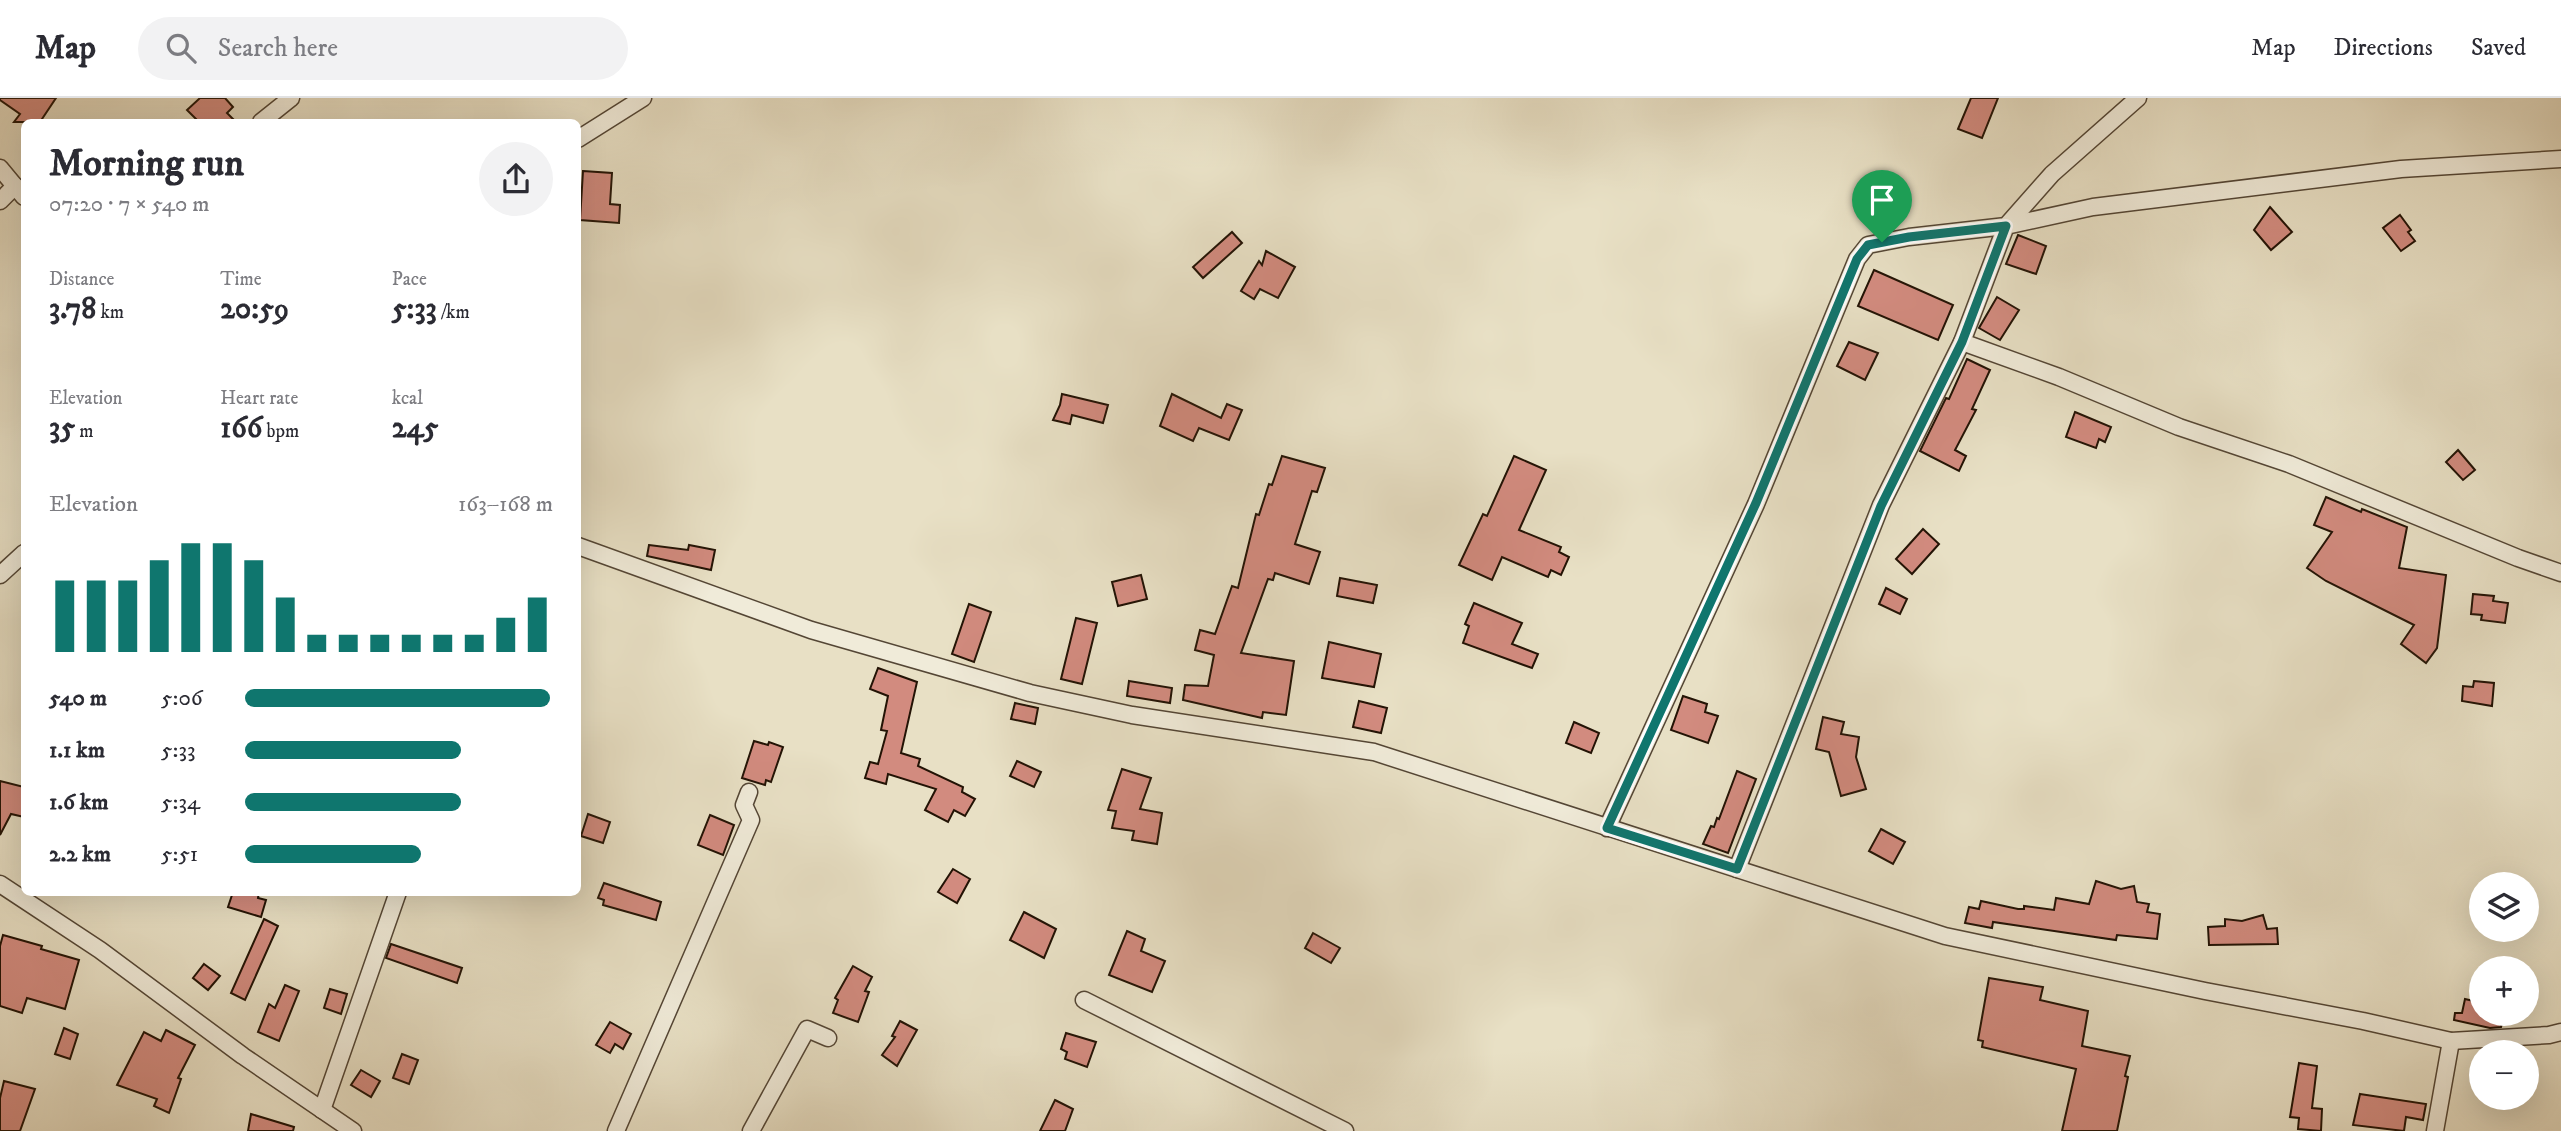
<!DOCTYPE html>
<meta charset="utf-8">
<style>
:root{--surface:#fff;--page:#f2f2f3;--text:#2b2b33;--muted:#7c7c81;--line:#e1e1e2;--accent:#0f766e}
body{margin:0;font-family:"IM FELL DW Pica",serif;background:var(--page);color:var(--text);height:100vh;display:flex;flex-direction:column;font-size:26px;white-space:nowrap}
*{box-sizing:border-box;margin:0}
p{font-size:23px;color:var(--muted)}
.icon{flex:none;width:38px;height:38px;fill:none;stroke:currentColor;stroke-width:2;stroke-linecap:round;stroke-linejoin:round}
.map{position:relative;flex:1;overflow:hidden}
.details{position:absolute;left:21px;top:21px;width:560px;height:777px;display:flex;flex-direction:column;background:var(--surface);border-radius:10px;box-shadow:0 7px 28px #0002}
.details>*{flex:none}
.fabs{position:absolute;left:2469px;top:774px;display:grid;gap:14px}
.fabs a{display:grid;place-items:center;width:70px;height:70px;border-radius:50%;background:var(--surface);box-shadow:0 7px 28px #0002;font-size:35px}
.pin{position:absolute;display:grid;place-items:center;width:60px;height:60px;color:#fff;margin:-72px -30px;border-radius:50% 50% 50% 0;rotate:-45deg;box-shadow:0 0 7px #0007}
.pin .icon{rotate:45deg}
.round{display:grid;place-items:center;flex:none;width:74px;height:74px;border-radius:37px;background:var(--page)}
.headline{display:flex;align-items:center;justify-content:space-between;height:119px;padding:0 28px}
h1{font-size:38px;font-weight:700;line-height:52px}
.metrics{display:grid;grid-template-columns:repeat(3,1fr);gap:10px;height:119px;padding:7px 28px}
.metrics div{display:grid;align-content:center}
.metrics b{font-size:30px;font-weight:700}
.metrics small{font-size:19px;font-weight:400}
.metrics p{font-size:19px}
.chart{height:196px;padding:14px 28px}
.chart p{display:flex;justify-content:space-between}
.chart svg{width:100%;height:126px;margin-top:7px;stroke:var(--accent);stroke-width:6}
ul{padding:0 28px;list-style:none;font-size:23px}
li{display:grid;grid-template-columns:112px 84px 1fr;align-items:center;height:52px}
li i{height:18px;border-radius:9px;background:var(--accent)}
header{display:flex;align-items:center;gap:42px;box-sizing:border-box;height:98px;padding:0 35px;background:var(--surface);border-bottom:2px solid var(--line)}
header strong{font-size:33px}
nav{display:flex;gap:38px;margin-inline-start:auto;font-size:24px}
.search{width:490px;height:63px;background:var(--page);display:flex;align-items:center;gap:18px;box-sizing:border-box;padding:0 24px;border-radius:38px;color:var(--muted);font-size:26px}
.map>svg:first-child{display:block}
.building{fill:#d28b7f;stroke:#231305;stroke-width:2}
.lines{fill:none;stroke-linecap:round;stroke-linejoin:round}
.street-casing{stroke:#544635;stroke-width:19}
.street{stroke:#f0ebd9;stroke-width:16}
.route-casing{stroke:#fff;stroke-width:14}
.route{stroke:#0f766e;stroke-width:9}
</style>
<header>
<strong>Map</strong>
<div class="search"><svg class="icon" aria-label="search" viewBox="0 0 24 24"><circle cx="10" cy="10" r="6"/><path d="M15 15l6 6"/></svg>Search here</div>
<nav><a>Map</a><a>Directions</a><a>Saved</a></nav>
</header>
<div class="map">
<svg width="2561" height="1033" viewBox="0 0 2561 1033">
<rect width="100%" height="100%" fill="#e8e0c5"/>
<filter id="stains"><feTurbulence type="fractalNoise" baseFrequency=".00286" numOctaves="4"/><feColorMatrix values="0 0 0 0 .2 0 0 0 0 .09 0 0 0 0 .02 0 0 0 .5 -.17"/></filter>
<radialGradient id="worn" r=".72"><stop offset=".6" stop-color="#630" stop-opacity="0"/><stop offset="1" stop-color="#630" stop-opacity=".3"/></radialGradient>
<g class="building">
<path d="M0,0H56L40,24H14L20,16L0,2Z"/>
<path d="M200,0H225L233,9L227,15L236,24H199L187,12Z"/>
<path d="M1971,0H1998L1982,40L1958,31Z"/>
<path d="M583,73L612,75L610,106L620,107L619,125L580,122Z"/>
<path d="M2270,109L2292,134L2271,152L2254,132Z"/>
<path d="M2400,117L2411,132L2408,134L2415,143L2401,153L2383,130Z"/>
<path d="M1232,134L1242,145L1203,180L1193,169Z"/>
<path d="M2018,137L2046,148L2036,176L2006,166Z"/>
<path d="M1266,153L1295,169L1278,200L1260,191L1254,201L1241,193L1259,163L1262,167Z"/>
<path d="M1874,172L1953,207L1938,242L1858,208Z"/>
<path d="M1997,199L2019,212L2000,242L1979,230Z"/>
<path d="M1849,244L1878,255L1865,282L1837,268Z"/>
<path d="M1967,261L1990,272L1972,311L1976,312L1955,352L1966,358L1959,373L1920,353L1946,300L1949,301Z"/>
<path d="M1062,296L1108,307L1103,325L1072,317L1070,326L1053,322L1060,307Z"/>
<path d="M1172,296L1221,320L1227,306L1242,312L1229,342L1199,330L1193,343L1160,328Z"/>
<path d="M2075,314L2111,329L2105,344L2099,341L2096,350L2066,339Z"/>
<path d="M2458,352L2475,372L2463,382L2446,364Z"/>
<path d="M1282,358L1325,370L1317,394L1312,393L1295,446L1320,454L1309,486L1275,475L1273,482L1268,481L1241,555L1294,563L1286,617L1263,614L1262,620L1183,602L1185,587L1208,588L1214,557L1195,552L1200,532L1215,536L1232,488L1238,490L1256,416L1259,417L1269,386L1272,387Z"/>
<path d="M1514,358L1546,372L1519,432L1561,449L1559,454L1569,459L1561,477L1551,472L1548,479L1502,459L1492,482L1459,467L1483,416L1487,418Z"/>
<path d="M2326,399L2361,414L2362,411L2407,429L2399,470L2446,477L2437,550L2426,565L2401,546L2414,527L2326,483L2307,470L2332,434L2314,427Z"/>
<path d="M1923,431L1939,446L1912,476L1896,461Z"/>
<path d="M649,447L688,452L689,447L715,452L711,472L647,458Z"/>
<path d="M1141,477L1147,501L1118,508L1112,484Z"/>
<path d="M1340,480L1377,487L1373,505L1337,498Z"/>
<path d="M1886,490L1907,501L1900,516L1879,506Z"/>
<path d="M2473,496L2494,498L2493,503L2508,505L2505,525L2481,522L2482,517L2471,516Z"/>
<path d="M1474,505L1522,525L1512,546L1538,556L1532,570L1463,545L1469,528L1465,526Z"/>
<path d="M969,506L991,514L974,564L952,556Z"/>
<path d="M1076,520L1097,525L1082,586L1061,581Z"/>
<path d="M1329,544L1381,556L1374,589L1322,580Z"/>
<path d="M878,570L917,584L901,655L920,661L918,668L963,689L962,694L975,701L965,718L954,712L948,724L925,712L936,691L888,676L886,686L865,680L870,664L878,666L887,633L881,632L888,598L870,591Z"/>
<path d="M1129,583L1172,590L1170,605L1127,598Z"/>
<path d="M2474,583L2494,585L2492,608L2462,603L2463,588L2473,589Z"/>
<path d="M1683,598L1707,606L1705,614L1718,618L1708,645L1671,632Z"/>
<path d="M1359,603L1387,610L1381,635L1353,629Z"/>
<path d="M1015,605L1038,610L1035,626L1011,621Z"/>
<path d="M1823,619L1844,624L1841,636L1859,639L1856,659L1866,691L1841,698L1829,654L1816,651Z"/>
<path d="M1574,624L1599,635L1591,655L1566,645Z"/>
<path d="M754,643L768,647L769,644L783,649L771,684L766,682L765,687L742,680Z"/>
<path d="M1017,663L1041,674L1034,689L1010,678Z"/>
<path d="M1122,671L1151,680L1140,711L1162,715L1157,746L1132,742L1134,733L1112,730L1116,713L1108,712Z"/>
<path d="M1737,673L1756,681L1728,755L1703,746L1711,728L1714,729L1717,720L1719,721Z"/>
<path d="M0,683L24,689V719L11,716L0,737Z"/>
<path d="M588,716L610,724L603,745L581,738Z"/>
<path d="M710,717L734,727L723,757L698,747Z"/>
<path d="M1881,731L1905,744L1893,766L1869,753Z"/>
<path d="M953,771L970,781L957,805L938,794Z"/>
<path d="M2096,783L2121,791L2134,788L2137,804L2149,806L2147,814L2160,816L2157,841L2117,837L2116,842L1993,824L1992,830L1965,825L1969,809L1979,811L1981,803L2018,811H2024V808L2054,812L2056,800L2089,806Z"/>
<path d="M604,785L661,804L656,822L603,807L604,802L598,800Z"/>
<path d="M233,794H259L258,800L266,802L261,819L228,809Z"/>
<path d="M1024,814L1056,831L1044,860L1010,842Z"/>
<path d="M2263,817L2267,831L2277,830L2278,846L2209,847L2208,829L2225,828V821L2242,823Z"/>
<path d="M264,821L278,828L245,902L231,895Z"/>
<path d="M1127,833L1145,841L1141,853L1165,863L1152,894L1109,877Z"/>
<path d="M1313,835L1340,850L1331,865L1305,850Z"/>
<path d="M3,837L42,848L41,851L79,862L65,911L27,900L22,915L0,908V848Z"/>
<path d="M391,846L462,870L457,885L386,860Z"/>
<path d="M204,866L220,878L208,892L193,880Z"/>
<path d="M853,868L872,879L865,893L869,894L858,924L833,915L838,902L835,900Z"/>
<path d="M1989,880L2043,889L2040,902L2088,913L2082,948L2130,958L2125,978L2128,979L2117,1033H2062L2076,971L1982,949L1983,943L1978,942Z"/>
<path d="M285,887L299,893L279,943L258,934L269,906L275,910Z"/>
<path d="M330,891L347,896L341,916L324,910Z"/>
<path d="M2465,901L2482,905V915H2505L2501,929L2490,930L2454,922L2455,915H2462Z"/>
<path d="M900,923L917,932L897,968L882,957L895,939L892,938Z"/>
<path d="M610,924L631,936L623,951L615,946L610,955L596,947Z"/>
<path d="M64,930L78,936L70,961L55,956Z"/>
<path d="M166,932L195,947L178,980L181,981L169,1015L154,1008L157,1001L117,987L144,934L161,943Z"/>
<path d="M1066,935L1096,944L1087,969L1065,961L1067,954L1061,951Z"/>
<path d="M402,956L418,962L409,986L393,980Z"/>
<path d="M2299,965L2317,968L2312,1010L2322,1011L2321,1033L2298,1031L2299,1020L2290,1019Z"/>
<path d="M361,972L380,983L371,999L351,987Z"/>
<path d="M4,983L35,991L20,1033H0V1000Z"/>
<path d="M2360,996L2426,1006L2423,1022L2406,1019L2404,1033L2353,1027Z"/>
<path d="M1055,1002L1073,1011L1065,1033H1040Z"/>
<path d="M251,1016L294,1029L293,1033H248Z"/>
</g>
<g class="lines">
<defs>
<g id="street">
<path d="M261,24L291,0"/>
<path d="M578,41L643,0"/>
<path d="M0,70L24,99"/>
<path d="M0,103L15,88"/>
<path d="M1962,244L2059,279L2179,329L2289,366L2518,460L2561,475"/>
<path d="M578,448L811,532L1030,595L1132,617L1374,654L1945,838L2205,893L2363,923L2451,943L2549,937L2561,934"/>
<path d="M0,477L24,455"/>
<path d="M1607,730L1756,406L1857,161L1868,147L1909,139L2006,128L2052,76L2138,0"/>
<path d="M1737,771L1881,407L1962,244L2006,128L2093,109L2401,71L2561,61"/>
<path d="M0,786L100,852L243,958L353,1033"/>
<path d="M1084,902L1345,1033"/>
<path d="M322,1012L398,794"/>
<path d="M616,1033L751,722L744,707L749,694"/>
<path d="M751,1033L807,931L828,940"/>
<path d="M2435,1033L2451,943"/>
</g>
</defs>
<use href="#street" class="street-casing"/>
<use href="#street" class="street"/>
</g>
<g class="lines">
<defs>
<path id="route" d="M2006,128L1962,244L1881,408L1737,771L1607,730L1756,405L1857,161L1868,147L1909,139Z"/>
</defs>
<use href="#route" class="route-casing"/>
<use href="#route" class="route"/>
</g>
<rect width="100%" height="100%" filter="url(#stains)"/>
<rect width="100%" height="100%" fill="url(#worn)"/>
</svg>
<div class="fabs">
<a><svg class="icon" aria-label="layers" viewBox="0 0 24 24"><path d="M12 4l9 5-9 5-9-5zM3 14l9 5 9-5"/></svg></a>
<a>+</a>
<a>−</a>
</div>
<div class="pin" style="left:1882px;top:144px;background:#1e9e55"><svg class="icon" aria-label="arrive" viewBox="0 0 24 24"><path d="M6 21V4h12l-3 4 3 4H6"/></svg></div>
<section class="details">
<div class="headline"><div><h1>Morning run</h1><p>07:20 · 7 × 540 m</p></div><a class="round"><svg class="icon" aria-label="share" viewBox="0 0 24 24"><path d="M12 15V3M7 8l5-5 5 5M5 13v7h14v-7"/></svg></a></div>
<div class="metrics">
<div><p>Distance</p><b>3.78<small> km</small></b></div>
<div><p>Time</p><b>20:59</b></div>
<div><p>Pace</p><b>5:33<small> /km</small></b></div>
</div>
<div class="metrics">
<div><p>Elevation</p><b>35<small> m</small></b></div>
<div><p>Heart rate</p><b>166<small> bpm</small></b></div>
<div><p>kcal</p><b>245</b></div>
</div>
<div class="chart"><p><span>Elevation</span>163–168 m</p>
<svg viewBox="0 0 160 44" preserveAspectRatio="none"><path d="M5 44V19M15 44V19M25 44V19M35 44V12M45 44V6M55 44V6M65 44V12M75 44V25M85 44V38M95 44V38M105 44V38M115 44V38M125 44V38M135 44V38M145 44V32M155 44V25"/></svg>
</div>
<ul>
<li><b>540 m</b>5:06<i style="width:99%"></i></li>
<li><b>1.1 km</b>5:33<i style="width:70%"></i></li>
<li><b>1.6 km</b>5:34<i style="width:70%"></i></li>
<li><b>2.2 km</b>5:51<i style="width:57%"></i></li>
</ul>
</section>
</div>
